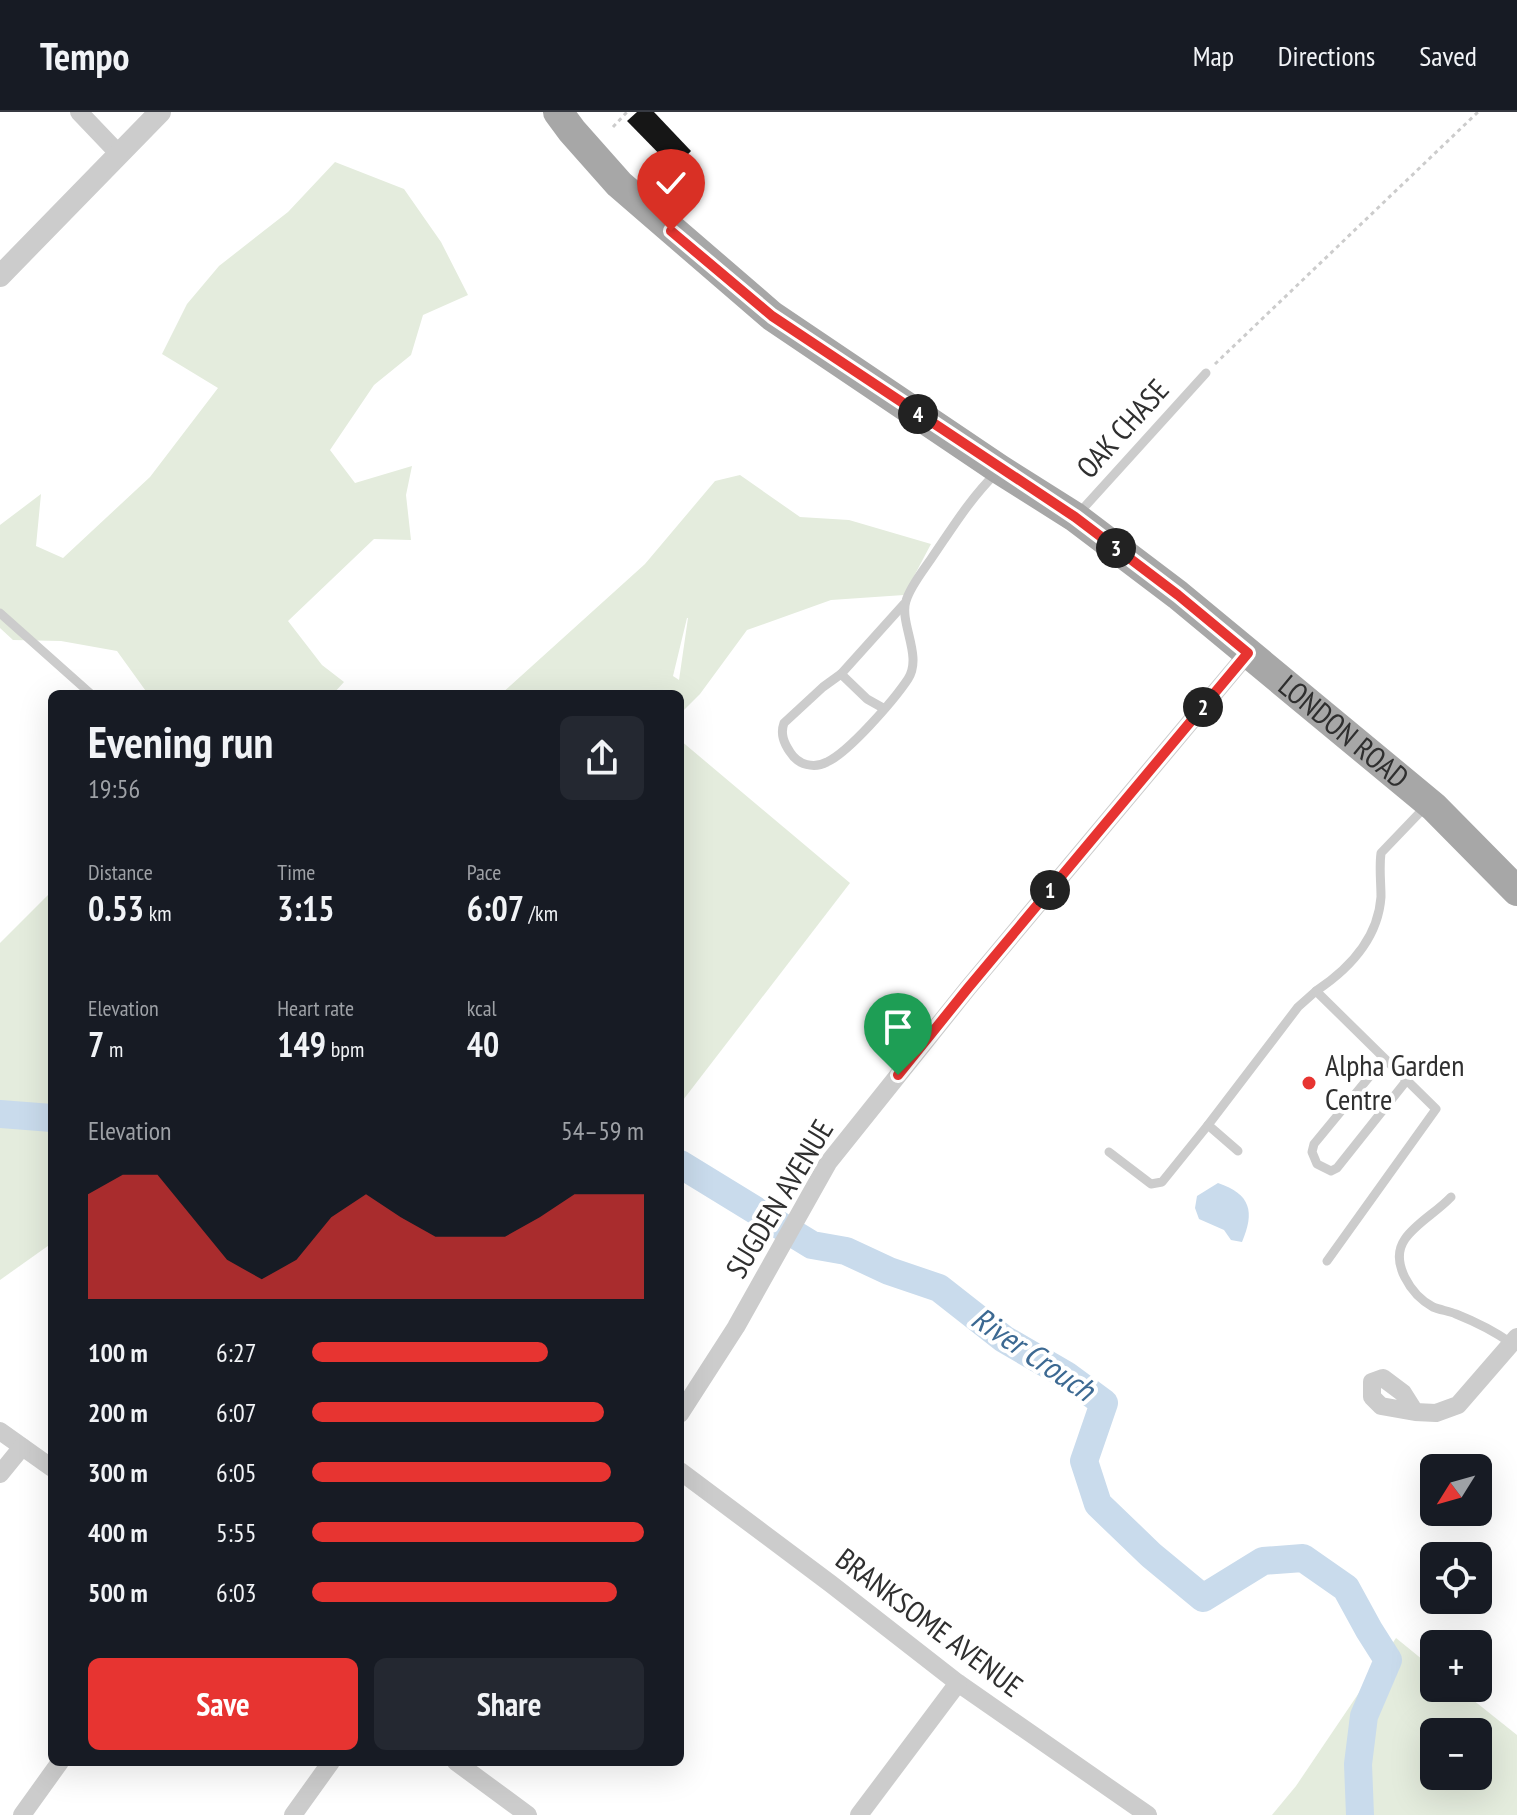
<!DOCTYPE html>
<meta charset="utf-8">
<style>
:root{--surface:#171b24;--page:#242831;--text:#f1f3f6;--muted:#9ea1a6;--line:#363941;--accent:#e73431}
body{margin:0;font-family:"PT Sans Narrow",sans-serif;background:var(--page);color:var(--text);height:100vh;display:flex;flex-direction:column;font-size:30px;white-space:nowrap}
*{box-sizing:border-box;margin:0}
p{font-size:26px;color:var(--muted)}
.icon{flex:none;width:44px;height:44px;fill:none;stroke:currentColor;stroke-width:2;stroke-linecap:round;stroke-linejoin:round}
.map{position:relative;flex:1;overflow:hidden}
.details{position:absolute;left:48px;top:578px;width:636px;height:1076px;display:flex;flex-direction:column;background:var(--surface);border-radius:12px;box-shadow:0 8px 32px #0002}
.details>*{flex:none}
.needle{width:52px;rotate:233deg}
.controls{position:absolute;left:1420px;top:1342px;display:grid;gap:16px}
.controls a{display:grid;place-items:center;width:72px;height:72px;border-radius:12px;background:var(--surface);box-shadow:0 8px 32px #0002;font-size:40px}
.pin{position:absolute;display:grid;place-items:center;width:68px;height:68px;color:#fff;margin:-82px -34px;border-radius:50% 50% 50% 0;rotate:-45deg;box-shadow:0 0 8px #0007}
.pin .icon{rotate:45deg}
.km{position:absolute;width:40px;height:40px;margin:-20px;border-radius:50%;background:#222;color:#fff;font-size:22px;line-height:40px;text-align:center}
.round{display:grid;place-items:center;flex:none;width:84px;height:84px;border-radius:12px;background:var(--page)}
.summary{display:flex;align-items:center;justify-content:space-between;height:136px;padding:0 40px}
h1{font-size:44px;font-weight:800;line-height:60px}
.metrics{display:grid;grid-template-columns:repeat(3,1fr);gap:12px;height:136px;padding:8px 40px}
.metrics div{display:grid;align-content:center}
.metrics b{font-size:34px;font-weight:800}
.metrics small{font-size:22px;font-weight:400}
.metrics p{font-size:22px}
.chart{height:224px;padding:16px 40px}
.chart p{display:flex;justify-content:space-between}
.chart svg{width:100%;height:144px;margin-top:8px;fill:var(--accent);opacity:.7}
.primary-button{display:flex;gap:16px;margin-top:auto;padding:16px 40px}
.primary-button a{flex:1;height:92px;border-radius:12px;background:var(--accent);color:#fff;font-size:32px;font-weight:800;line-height:92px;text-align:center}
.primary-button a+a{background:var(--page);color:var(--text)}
ul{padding:0 40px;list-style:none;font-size:26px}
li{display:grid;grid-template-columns:128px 96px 1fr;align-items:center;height:60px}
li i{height:20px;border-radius:10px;background:var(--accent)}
header{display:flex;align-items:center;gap:48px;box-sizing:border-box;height:112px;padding:0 40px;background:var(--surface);border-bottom:2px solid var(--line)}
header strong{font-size:38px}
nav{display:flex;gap:44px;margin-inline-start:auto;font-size:28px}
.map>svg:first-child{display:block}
.green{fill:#e4ecdd;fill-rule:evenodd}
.water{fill:#c9dbec}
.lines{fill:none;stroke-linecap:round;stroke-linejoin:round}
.river{stroke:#c9dbec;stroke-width:28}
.building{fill:#161616}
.path{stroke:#ccc;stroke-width:3;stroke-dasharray:4 4;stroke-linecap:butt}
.service{stroke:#ccc;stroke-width:9}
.minor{stroke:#ccc;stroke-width:18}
.tertiary{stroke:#ccc;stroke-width:22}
.primary{stroke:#a7a7a7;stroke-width:30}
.route-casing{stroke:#fff;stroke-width:16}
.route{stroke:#e73431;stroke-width:10}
.poi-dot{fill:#e73431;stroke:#fff;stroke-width:3}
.labels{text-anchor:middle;stroke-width:8;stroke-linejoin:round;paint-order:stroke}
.street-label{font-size:30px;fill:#2f2f2f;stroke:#fff}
.poi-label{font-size:30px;fill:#2f2f2f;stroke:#fff;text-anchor:start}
.water-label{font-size:32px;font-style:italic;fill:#3c6992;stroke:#fff}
</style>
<header>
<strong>Tempo</strong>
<nav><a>Map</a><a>Directions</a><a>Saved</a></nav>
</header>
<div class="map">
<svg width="1517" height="1703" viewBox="0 0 1517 1703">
<rect width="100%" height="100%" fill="#fff"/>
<g class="green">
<path d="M335,50L404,77L441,130L468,183L423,203L411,243L374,273L330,338L355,371L412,354L406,383L411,428L374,427L288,509L322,553L344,570L333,582H148L117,539L61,529L13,528L0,516V413L41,382L36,434L63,446L150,365L218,276L162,242L187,192L219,154L288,100Z"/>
<path d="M740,363L800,405L849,408L931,432L904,483L831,488L747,518L700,582L680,602V582H501L645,452L715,369ZM687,506H688L679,568L673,564Z"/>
<path d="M680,628L850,771L680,992Z"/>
<path d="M52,779V1131L0,1168V831Z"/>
<path d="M1396,1526L1434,1557V1576H1458L1517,1623V1703H1272L1296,1674ZM1434,1620H1478V1664H1434Z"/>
</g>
<path class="water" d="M1218,1071C1251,1082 1255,1100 1242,1130L1231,1128L1224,1118L1199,1107L1195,1096L1197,1084Z"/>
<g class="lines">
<g class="river">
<path d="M0,1002L52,1006"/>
<path d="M680,1052L812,1133L846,1139L889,1159L939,1176L1004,1227L1066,1263L1104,1291L1084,1349L1098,1392L1151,1443L1203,1486L1263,1449L1303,1446L1346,1476L1369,1518L1388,1548L1364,1604L1358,1652L1360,1703"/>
</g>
</g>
<path class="building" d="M637,0H654L691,39L674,57L627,9Z"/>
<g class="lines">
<g class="path">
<path d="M613,15L627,0"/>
<path d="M1215,252L1478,0"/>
</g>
<g class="service">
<path d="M1079,401L1206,261"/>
<path d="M0,501L91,582"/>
<path d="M841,562L904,492"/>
<path d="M883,596L867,587L841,562L823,575L784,611C780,622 784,631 790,640C798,653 814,657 827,650C849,640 894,588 908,567C923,544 899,511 906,489C910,475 922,460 931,447C953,415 969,388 997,360"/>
<path d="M1384,947L1314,1032L1312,1040L1317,1052L1331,1059L1337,1056L1407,968"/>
<path d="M1238,1039L1208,1013L1298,895L1316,879"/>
<path d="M1109,1040L1151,1072L1162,1070L1208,1013"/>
<path d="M1451,1085C1437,1100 1416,1111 1405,1127C1389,1150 1411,1183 1433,1195C1440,1198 1449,1199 1456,1202C1476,1210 1494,1219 1511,1231"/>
<path d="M1327,1149L1436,997L1316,879C1349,857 1378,827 1381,785C1381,770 1379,756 1381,741L1427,693"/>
</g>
<g class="minor">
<path d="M79,0L120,43"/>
<path d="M1415,1300L1381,1294L1372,1285V1270L1383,1266L1403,1281L1415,1300L1436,1301L1458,1293L1517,1225"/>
<path d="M680,1302L736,1215L828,1051L968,876L1248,541"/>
<path d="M0,1319L52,1356"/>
<path d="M680,1359L831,1472L958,1571L1148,1703"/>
<path d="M0,1362L22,1335"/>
<path d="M456,1650L528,1703"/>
<path d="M22,1703L60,1650"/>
<path d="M293,1703L331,1650"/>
<path d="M859,1703L958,1571"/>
</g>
<path class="tertiary" d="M0,164L160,0"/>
<path class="primary" id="s1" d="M558,0L572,19L619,72L772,204L999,357L1075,405L1178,483L1434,695L1517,779"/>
</g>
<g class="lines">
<defs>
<path id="route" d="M671,119L772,204L1075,405L1178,483L1248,541L968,876L898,963"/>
</defs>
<use href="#route" class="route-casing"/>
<use href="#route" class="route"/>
</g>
<circle class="poi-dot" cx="1309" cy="971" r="8"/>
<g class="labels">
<g class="street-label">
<text transform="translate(1123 317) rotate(-48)" y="10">OAK CHASE</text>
<text dy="10" stroke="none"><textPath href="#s1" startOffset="1004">LONDON ROAD</textPath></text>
<text transform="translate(780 1087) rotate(-59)" y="10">SUGDEN AVENUE</text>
<text transform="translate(929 1511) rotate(37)" y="10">BRANKSOME AVENUE</text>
</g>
<g class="poi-label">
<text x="1325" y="964">Alpha Garden<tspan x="1325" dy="34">Centre</tspan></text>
</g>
<g class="water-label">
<text transform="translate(1033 1242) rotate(34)" y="11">River Crouch</text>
</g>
</g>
</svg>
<div class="controls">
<a><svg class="needle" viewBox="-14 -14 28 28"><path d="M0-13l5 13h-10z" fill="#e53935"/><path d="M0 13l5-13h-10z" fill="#9ea1a6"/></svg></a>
<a><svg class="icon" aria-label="locate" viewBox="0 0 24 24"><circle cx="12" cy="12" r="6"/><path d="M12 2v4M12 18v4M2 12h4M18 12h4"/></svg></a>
<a>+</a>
<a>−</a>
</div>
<div class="pin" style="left:898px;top:963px;background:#1e9e55"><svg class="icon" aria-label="arrive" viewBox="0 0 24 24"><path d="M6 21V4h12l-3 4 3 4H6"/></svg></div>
<div class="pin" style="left:671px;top:119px;background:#d93025"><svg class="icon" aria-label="check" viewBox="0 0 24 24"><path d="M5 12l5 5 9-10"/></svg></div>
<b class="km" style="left:1050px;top:778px">1</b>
<b class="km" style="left:1203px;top:595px">2</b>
<b class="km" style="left:1116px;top:436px">3</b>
<b class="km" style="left:918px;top:302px">4</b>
<section class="details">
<div class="summary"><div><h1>Evening run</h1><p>19:56</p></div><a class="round"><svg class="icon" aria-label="share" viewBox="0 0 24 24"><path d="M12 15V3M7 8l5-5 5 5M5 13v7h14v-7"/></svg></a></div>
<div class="metrics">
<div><p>Distance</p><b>0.53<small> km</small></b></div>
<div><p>Time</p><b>3:15</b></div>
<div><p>Pace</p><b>6:07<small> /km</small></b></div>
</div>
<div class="metrics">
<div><p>Elevation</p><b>7<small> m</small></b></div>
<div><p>Heart rate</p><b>149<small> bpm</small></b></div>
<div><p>kcal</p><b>40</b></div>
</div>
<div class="chart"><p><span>Elevation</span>54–59 m</p>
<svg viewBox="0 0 160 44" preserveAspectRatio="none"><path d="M0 44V12L10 6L20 6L30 19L40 32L50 38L60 32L70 19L80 12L90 19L100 25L110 25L120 25L130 19L140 12L150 12L160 12V44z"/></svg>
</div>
<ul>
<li><b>100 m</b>6:27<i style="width:71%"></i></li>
<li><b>200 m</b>6:07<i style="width:88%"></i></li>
<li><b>300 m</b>6:05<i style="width:90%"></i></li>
<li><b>400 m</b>5:55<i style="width:100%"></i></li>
<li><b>500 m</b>6:03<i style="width:92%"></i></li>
</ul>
<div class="primary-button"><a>Save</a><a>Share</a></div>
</section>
</div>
